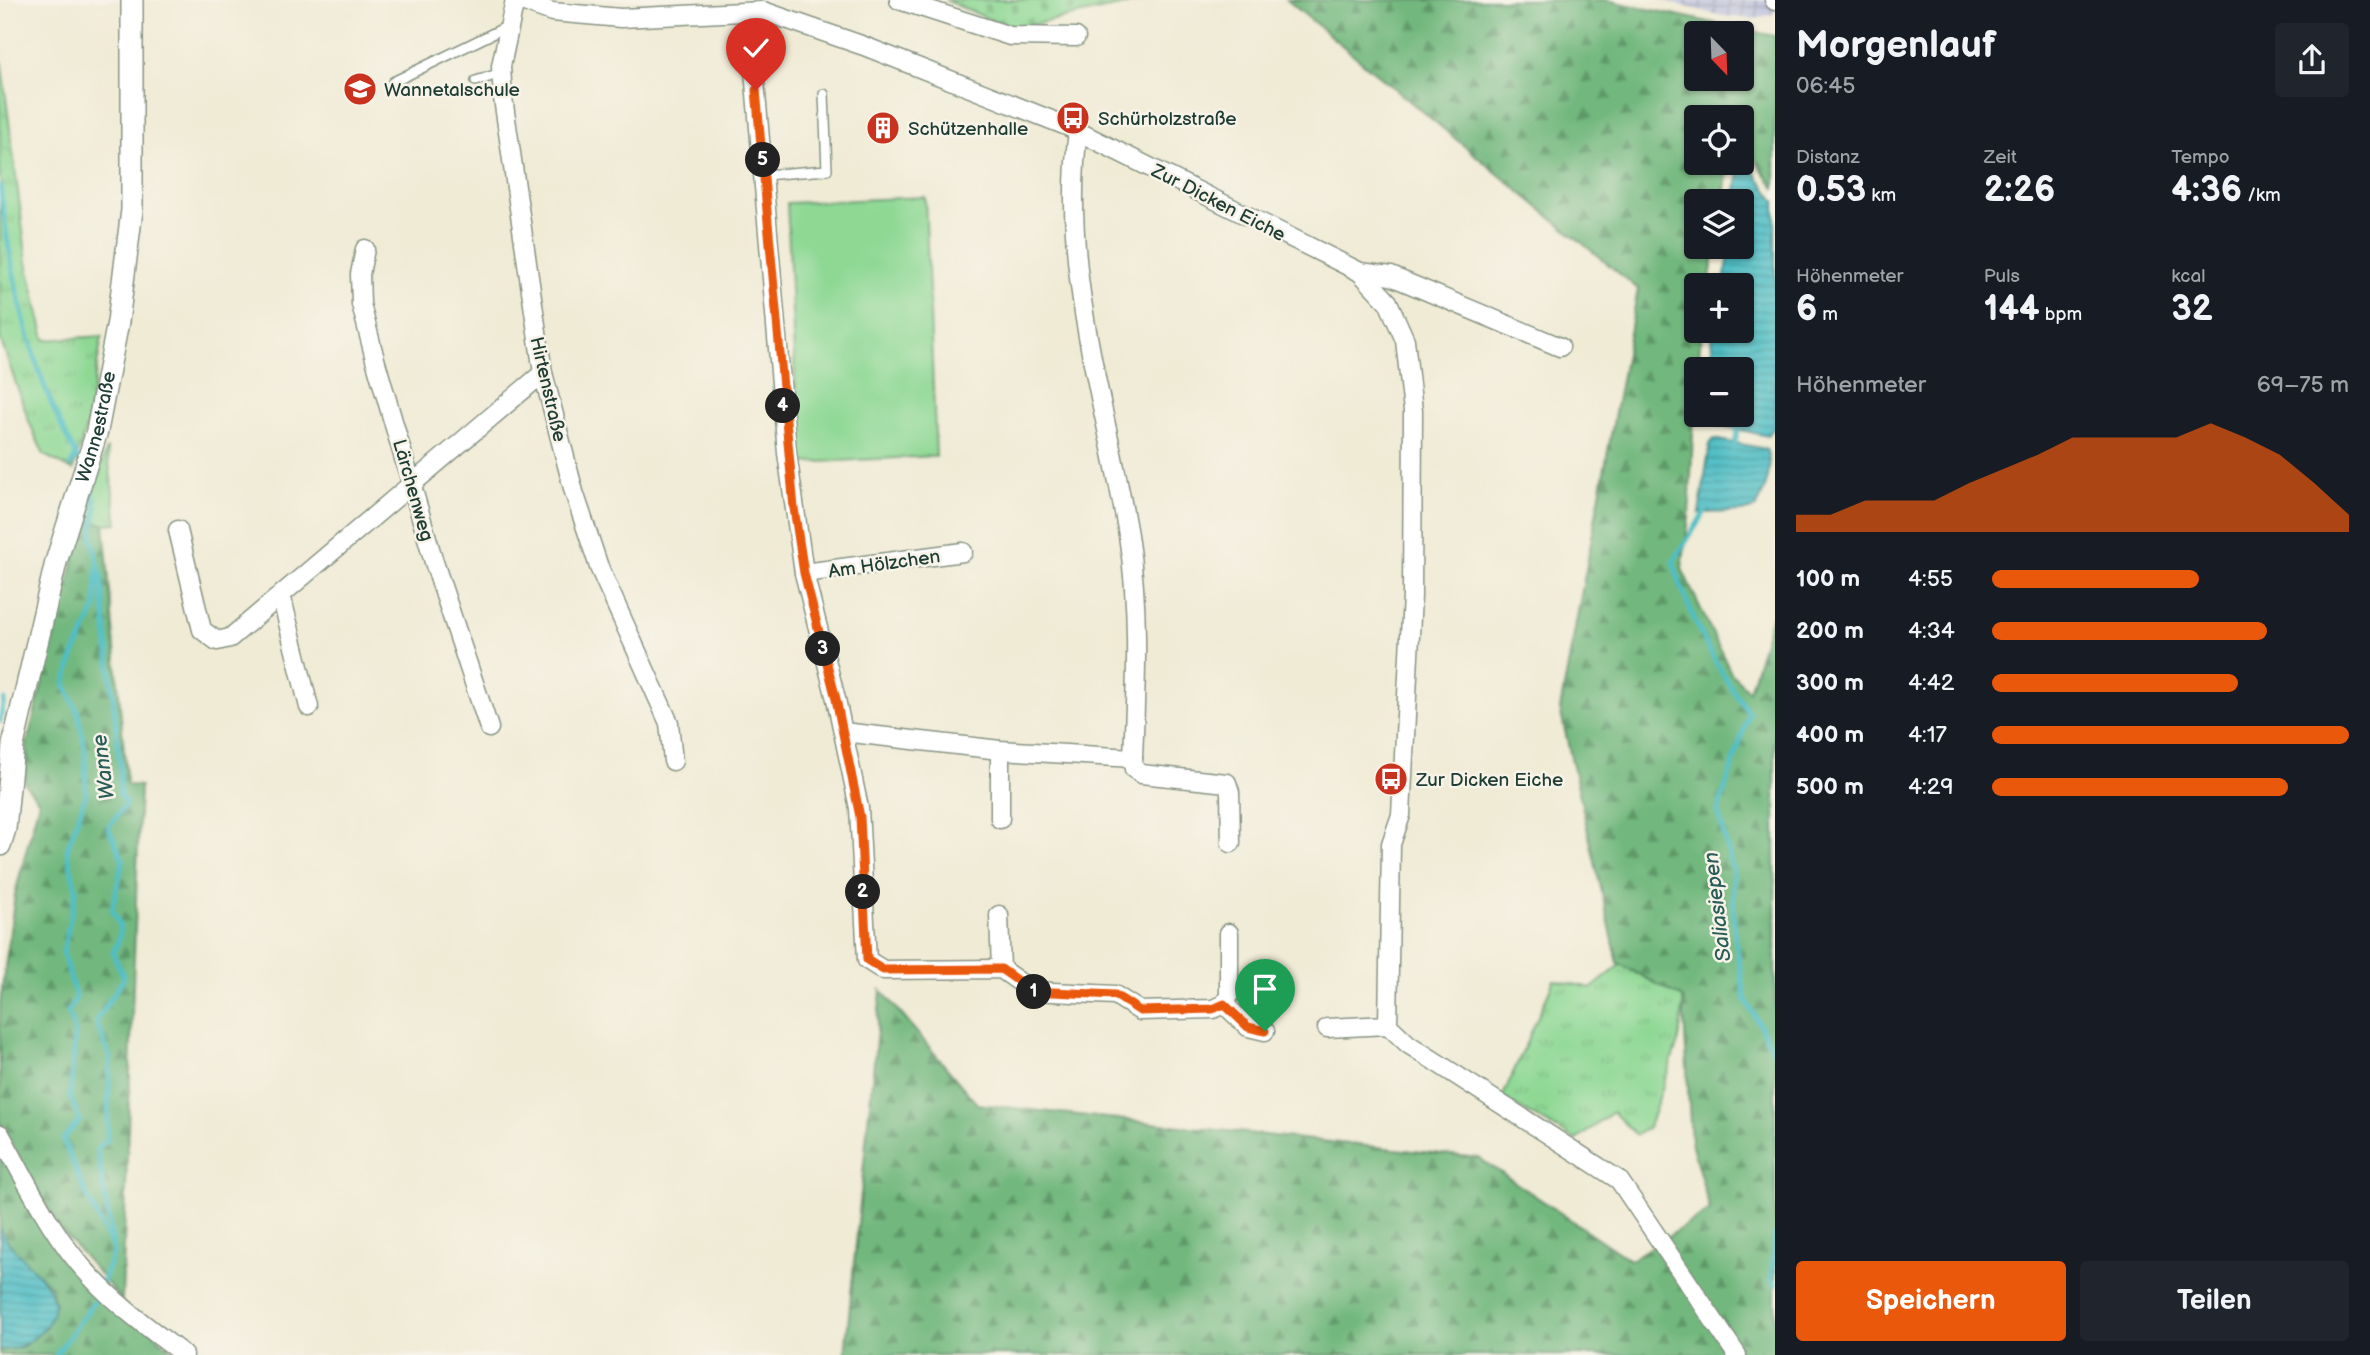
<!DOCTYPE html>
<html lang="de">
<meta charset="utf-8">
<style>
:root{--surface:#171b24;--page:#20242c;--text:#f1f3f6;--muted:#9ea1a6;--accent:#ea580c}
body{margin:0;font-family:"Balsamiq Sans",sans-serif;background:var(--page);color:var(--text);height:100vh;display:flex;flex-direction:column;font-size:26px;white-space:nowrap}
*{box-sizing:border-box;margin:0}
p{font-size:23px;color:var(--muted)}
.icon{flex:none;width:38px;height:38px;fill:none;stroke:currentColor;stroke-width:2;stroke-linecap:round;stroke-linejoin:round}
.map{position:relative;flex:1;overflow:hidden}
.details{display:flex;flex-direction:column;background:var(--surface);width:595px}
.details>*{flex:none}
.needle{width:46px;rotate:157deg}
.buttons{position:absolute;left:1684px;top:21px;display:grid;gap:14px}
.buttons a{display:grid;place-items:center;width:70px;height:70px;border-radius:7px;background:var(--surface);box-shadow:0 2px 5px #0004;font-size:35px}
.pin{position:absolute;display:grid;place-items:center;width:60px;height:60px;color:#fff;margin:-72px -30px;border-radius:50% 50% 50% 0;rotate:-45deg;box-shadow:0 0 7px #0007}
.pin .icon{rotate:45deg}
.km{position:absolute;width:35px;height:35px;margin:-18px;border-radius:50%;background:#222;color:#fff;font-size:19px;line-height:35px;text-align:center}
.round{display:grid;place-items:center;flex:none;width:74px;height:74px;border-radius:7px;background:var(--page)}
.headline{display:flex;align-items:center;justify-content:space-between;height:119px;padding:0 21px}
h1{font-size:38px;font-weight:700;line-height:52px}
.stats{display:grid;grid-template-columns:repeat(3,1fr);gap:10px;height:119px;padding:7px 21px}
.stats div{display:grid;align-content:center}
.stats b{font-size:35px;font-weight:700}
.stats small{font-size:19px;font-weight:400}
.stats p{font-size:19px}
.chart{height:196px;padding:14px 21px}
.chart p{display:flex;justify-content:space-between}
.chart svg{width:100%;height:126px;margin-top:7px;fill:var(--accent);opacity:.7}
.cta{display:flex;gap:14px;margin-top:auto;padding:14px 21px}
.cta a{flex:1;height:80px;border-radius:7px;background:var(--accent);color:#fff;font-size:28px;font-weight:700;line-height:80px;text-align:center}
.cta a+a{background:var(--page);color:var(--text)}
ul{padding:0 21px;list-style:none;font-size:23px}
li{display:grid;grid-template-columns:112px 84px 1fr;align-items:center;height:52px}
li i{height:18px;border-radius:9px;background:var(--accent)}
main{display:flex;flex:1;min-height:0}
.map>svg:first-child{display:block}
.industrial{fill:url(#industrial-grid)}
.grass{fill:url(#grass-tufts);stroke:#568a64;stroke-width:2}
.forest{fill:url(#forest-firs);stroke:#487a59;stroke-width:2;fill-rule:evenodd}
.cemetery{fill:url(#cemetery-stones);stroke:#568a64;stroke-width:2}
.garden{fill:#8ed894;stroke:#568a64;stroke-width:2}
.water{fill:url(#water-rules);stroke:#377e7c;stroke-width:2}
.lines{fill:none;stroke-linecap:round;stroke-linejoin:round}
.stream{stroke:#4fbec5;stroke-width:5}
.service-casing{stroke:#889484;stroke-width:12}
.minor-casing{stroke:#889484;stroke-width:21}
.tertiary-casing{stroke:#889484;stroke-width:24}
.service{stroke:#fff;stroke-width:9}
.minor{stroke:#fff;stroke-width:18}
.tertiary{stroke:#fff;stroke-width:21}
.route-casing{stroke:#fff;stroke-width:14}
.route{stroke:#ea580c;stroke-width:9}
.labels{text-anchor:middle;stroke-width:5;stroke-linejoin:round;paint-order:stroke}
.poi-label{font-size:19px;fill:#1f3d34;stroke:#f7f3e8;text-anchor:start}
.street-label{font-size:19px;fill:#1f3d34;stroke:#f7f3e8}
.water-label{font-size:21px;font-style:italic;fill:#2b5d58;stroke:#f7f3e8}
</style>
<main>
<div class="map">
<svg width="1775" height="1355" viewBox="0 0 1775 1355">
<defs>
<pattern id="industrial-grid" width="8" height="8" patternUnits="userSpaceOnUse" patternTransform="scale(1.75)"><rect width="8" height="8" fill="#c0c2dd"/><path d="M0 4h8M4 0v8" fill="none" stroke="#9b9fb4"/></pattern>
<pattern id="grass-tufts" width="24" height="20" patternUnits="userSpaceOnUse" patternTransform="scale(1.75)"><rect width="24" height="20" fill="#8ed894"/><path d="M3 7l-1-3M5 7V3M7 7l1-3M15 17l-1-3M17 17v-4M19 17l1-3" fill="none" stroke="#7aba80"/></pattern>
<pattern id="forest-firs" width="22" height="20" patternUnits="userSpaceOnUse" patternTransform="scale(1.75)"><rect width="22" height="20" fill="#72b87e"/><path d="M5 1l3.5 6h-7zM16 11l3.5 6h-7z" fill="#5d9768"/></pattern>
<pattern id="cemetery-stones" width="16" height="16" patternUnits="userSpaceOnUse" patternTransform="scale(1.75)"><rect width="16" height="16" fill="#8ed894"/><path d="M2 7V4a2 2 0 0 1 4 0v3zM10 15v-3a2 2 0 0 1 4 0v3z" fill="#7aba80"/></pattern>
<pattern id="water-rules" width="6" height="5" patternUnits="userSpaceOnUse" patternTransform="scale(1.75)"><rect width="6" height="5" fill="#4fbec5"/><path d="M0 2.5h6" fill="none" stroke="#419ca1"/></pattern>
</defs>
<rect width="100%" height="100%" fill="#f7f3e8"/>
<filter id="ink" filterUnits="userSpaceOnUse"><feTurbulence type="fractalNoise" baseFrequency=".0143" numOctaves="2"/><feDisplacementMap in="SourceGraphic" scale="14" xChannelSelector="R" yChannelSelector="G"/><feConvolveMatrix kernelMatrix="1 2 1 2 8 2 1 2 1" color-interpolation-filters="sRGB"/></filter>
<filter id="wash" filterUnits="userSpaceOnUse"><feTurbulence type="fractalNoise" baseFrequency=".00686" numOctaves="4" result="noise"/><feDisplacementMap in="SourceGraphic" scale="28" xChannelSelector="R" yChannelSelector="G"/><feGaussianBlur stdDeviation="1.57" result="paint"/><feColorMatrix in="noise" values="0 0 0 0 0 0 0 0 0 0 0 0 0 0 0 0 0 1.4 0 .05"/><feComposite in="paint" operator="in"/></filter>
<g filter="url(#wash)">
<rect width="100%" height="100%" fill="#f0ebd5"/>
<path class="industrial" d="M1660,0H1775V13L1755,19L1722,16Z"/>
<g class="grass">
<path d="M0,51L27,262L45,340L102,336L87,424L73,470L44,455L30,424L0,338Z"/>
<path d="M107,448L117,523L104,524L84,520Z"/>
<path d="M1628,959L1685,989L1679,1039L1649,1127L1636,1135L1613,1112L1576,1140L1502,1098L1554,980L1592,988Z"/>
</g>
<g class="forest">
<path d="M1287,0H1606L1775,36V188L1751,154L1741,158V117H1696V163H1729L1723,201H1696V247H1715L1709,285H1696V331H1701L1698,369H1696L1689,517L1682,569L1731,673L1749,691L1775,606V1355H845L881,990L977,1104L1479,1158L1630,1260L1710,1210L1691,1142L1683,998L1618,963L1560,709L1638,289ZM1696,33H1741V79H1696Z"/>
<path d="M84,520L104,524L127,785L140,786L122,1300L60,1229L0,1124V1004L15,894L39,801L25,784L27,743Z"/>
<path d="M0,1144L55,1239L177,1355H0V1350L21,1348L45,1328L55,1304L51,1287L6,1242L0,1228Z"/>
</g>
<path class="cemetery" d="M945,0H1147L1012,29Z"/>
<path class="garden" d="M925,197L936,456L799,463L787,203Z"/>
<g class="water">
<path d="M1749,164L1775,201V427L1767,436L1714,424L1712,415H1741V369H1713L1711,332L1741,331V285H1723L1731,247H1741V201H1734L1739,173Z"/>
<path d="M1714,439L1766,449C1775,467 1765,491 1756,508L1742,512L1699,513L1710,444Z"/>
<path d="M0,1228C13,1261 81,1292 42,1330C29,1344 19,1349 0,1350Z"/>
</g>
<g class="lines">
<g class="stream">
<path d="M0,186C11,280 32,379 80,462"/>
<path d="M1734,449L1740,415"/>
<path d="M71,465L76,455"/>
<path d="M1708,507L1673,562C1690,618 1714,666 1749,713L1718,811L1733,872L1734,930L1745,998L1775,1054"/>
<path d="M97,568L96,607L74,655L65,684L78,713L85,750L86,794L67,850L76,890L63,953L76,998L68,1012L75,1032L70,1097L80,1120L63,1139L83,1188L111,1245"/>
<path d="M0,721L4,700"/>
<path d="M1775,1235L1771,1279L1775,1284"/>
<path d="M56,1355L96,1299L114,1251L97,1149L107,1140L110,1058L96,1021L124,978L113,953C122,935 123,927 112,910L123,860L108,827L126,804L120,796V767L101,576L92,538L96,507L88,476"/>
</g>
</g>
</g>
<g filter="url(#ink)">
<g class="lines">
<defs>
<g id="service">
<path d="M476,81L501,73"/>
<path d="M393,82L508,26"/>
<path d="M764,175L827,170L824,94"/>
</g>
<g id="minor">
<path d="M515,0L501,66L503,98L543,373L574,492L599,567L669,723L673,761"/>
<path d="M519,0L552,12L621,18L763,11L864,46L1069,127L1360,272L1391,276L1560,347"/>
<path d="M899,0L1010,36L1076,37"/>
<path d="M1774,0L1775,1"/>
<path d="M749,12L787,453L804,573L836,699L859,808L867,960L883,970L1001,969L1032,991L1115,995L1140,1011L1213,1009L1224,1004L1229,996V933"/>
<path d="M365,249L360,274L361,304L375,359L434,562L489,728"/>
<path d="M1360,272L1388,302L1405,340L1413,411L1412,596L1401,815L1391,844L1388,1025L1408,1044L1619,1180L1737,1355"/>
<path d="M178,530L202,630L217,641L230,638L543,373"/>
<path d="M804,573L963,552"/>
<path d="M281,595L309,707"/>
<path d="M843,732L1000,750L1133,758C1136,683 1140,609 1128,535C1105,398 1060,272 1078,131"/>
<path d="M1000,750V819"/>
<path d="M1133,758L1134,769L1141,774L1227,783L1230,792L1231,843"/>
<path d="M999,915L1001,969"/>
<path d="M1224,1004L1248,1027L1265,1031"/>
<path d="M1327,1028L1388,1025"/>
<path d="M0,1134C28,1184 53,1238 93,1279C120,1308 153,1331 184,1355"/>
</g>
<g id="tertiary">
<path id="s1" d="M0,845L5,829L13,745L56,562L97,431L118,322L132,210V0"/>
</g>
</defs>
<use href="#service" class="service-casing"/>
<use href="#minor" class="minor-casing"/>
<use href="#tertiary" class="tertiary-casing"/>
<use href="#service" class="service"/>
<use href="#minor" class="minor"/>
<use href="#tertiary" class="tertiary"/>
</g>
</g>
<g class="lines" filter="url(#ink)">
<defs>
<path id="route" d="M756,90L794,508L804,573L836,699L860,817L867,960L883,970L1001,969L1032,991L1115,995L1140,1011L1213,1009L1224,1004L1248,1027L1265,1031"/>
</defs>
<use href="#route" class="route-casing"/>
<use href="#route" class="route"/>
</g>
<defs>
<symbol id="school-disc" viewBox="-11 -11 22 22"><circle r="9.5" fill="#c8321e" stroke="#f7f3e8"/><path d="M0-5L7-2L0 1L-7-2ZM-4 1L0 2.5L4 1V4Q0 6-4 4Z" fill="#fff"/></symbol>
<symbol id="bus-disc" viewBox="-11 -11 22 22"><circle r="9.5" fill="#c8321e" stroke="#f7f3e8"/><path d="M-5-6H5V4H4V6H2V4H-2V6H-4V4H-5ZM-3.5-4V0h7V-4ZM-3.5 1.2v1.5H-2V1.2ZM2 1.2v1.5H3.5V1.2Z" fill="#fff"/></symbol>
<symbol id="building-disc" viewBox="-11 -11 22 22"><circle r="9.5" fill="#c8321e" stroke="#f7f3e8"/><path d="M-4-6H4V6H1V3H-1V6H-4ZM-2.5-4.3h1.7v1.8h-1.7ZM.8-4.3h1.7v1.8H.8ZM-2.5-1h1.7V.8h-1.7ZM.8-1h1.7V.8H.8Z" fill="#fff"/></symbol>
</defs>
<g fill-rule="evenodd">
<use href="#school-disc" x="341" y="70" width="38" height="38"/>
<use href="#bus-disc" x="1054" y="99" width="38" height="38"/>
<use href="#building-disc" x="864" y="109" width="38" height="38"/>
<use href="#bus-disc" x="1372" y="760" width="38" height="38"/>
</g>
<g class="labels">
<g class="poi-label">
<text x="384" y="96">Wannetalschule</text>
<text x="1098" y="125">Schürholzstraße</text>
<text x="908" y="135">Schützenhalle</text>
<text x="1416" y="786">Zur Dicken Eiche</text>
</g>
<g class="street-label">
<text transform="translate(1219 202) rotate(27)" y="7">Zur Dicken Eiche</text>
<text transform="translate(549 389) rotate(77)" y="7">Hirtenstraße</text>
<text dy="7" stroke="none"><textPath href="#s1" startOffset="430">Wannestraße</textPath></text>
<text transform="translate(414 490) rotate(74)" y="7">Lärchenweg</text>
<text transform="translate(884 563) rotate(-8)" y="7">Am Hölzchen</text>
</g>
<g class="water-label">
<text transform="translate(103 767) rotate(-97)" y="7">Wanne</text>
<text transform="translate(1717 907) rotate(-97)" y="7">Saliasiepen</text>
</g>
</g>
</svg>
<div class="buttons">
<a><svg class="needle" viewBox="-14 -14 28 28"><path d="M0-13l5 13h-10z" fill="#e53935"/><path d="M0 13l5-13h-10z" fill="#9ea1a6"/></svg></a>
<a><svg class="icon" aria-label="locate" viewBox="0 0 24 24"><circle cx="12" cy="12" r="6"/><path d="M12 2v4M12 18v4M2 12h4M18 12h4"/></svg></a>
<a><svg class="icon" aria-label="layers" viewBox="0 0 24 24"><path d="M12 4l9 5-9 5-9-5zM3 14l9 5 9-5"/></svg></a>
<a>+</a>
<a>−</a>
</div>
<div class="pin" style="left:1265px;top:1031px;background:#1e9e55"><svg class="icon" aria-label="arrive" viewBox="0 0 24 24"><path d="M6 21V4h12l-3 4 3 4H6"/></svg></div>
<div class="pin" style="left:756px;top:90px;background:#d93025"><svg class="icon" aria-label="check" viewBox="0 0 24 24"><path d="M5 12l5 5 9-10"/></svg></div>
<b class="km" style="left:1034px;top:992px">1</b>
<b class="km" style="left:863px;top:892px">2</b>
<b class="km" style="left:823px;top:649px">3</b>
<b class="km" style="left:783px;top:406px">4</b>
<b class="km" style="left:763px;top:160px">5</b>
</div>
<section class="details">
<div class="headline"><div><h1>Morgenlauf</h1><p>06:45</p></div><a class="round"><svg class="icon" aria-label="share" viewBox="0 0 24 24"><path d="M12 15V3M7 8l5-5 5 5M5 13v7h14v-7"/></svg></a></div>
<div class="stats">
<div><p>Distanz</p><b>0.53<small> km</small></b></div>
<div><p>Zeit</p><b>2:26</b></div>
<div><p>Tempo</p><b>4:36<small> /km</small></b></div>
</div>
<div class="stats">
<div><p>Höhenmeter</p><b>6<small> m</small></b></div>
<div><p>Puls</p><b>144<small> bpm</small></b></div>
<div><p>kcal</p><b>32</b></div>
</div>
<div class="chart"><p><span>Höhenmeter</span>69–75 m</p>
<svg viewBox="0 0 160 44" preserveAspectRatio="none"><path d="M0 44V38L10 38L20 33L30 33L40 33L50 27L60 22L70 17L80 11L90 11L100 11L110 11L120 6L130 11L140 17L150 27L160 38V44z"/></svg>
</div>
<ul>
<li><b>100 m</b>4:55<i style="width:58%"></i></li>
<li><b>200 m</b>4:34<i style="width:77%"></i></li>
<li><b>300 m</b>4:42<i style="width:69%"></i></li>
<li><b>400 m</b>4:17<i style="width:100%"></i></li>
<li><b>500 m</b>4:29<i style="width:83%"></i></li>
</ul>
<div class="cta"><a>Speichern</a><a>Teilen</a></div>
</section>
</main>
